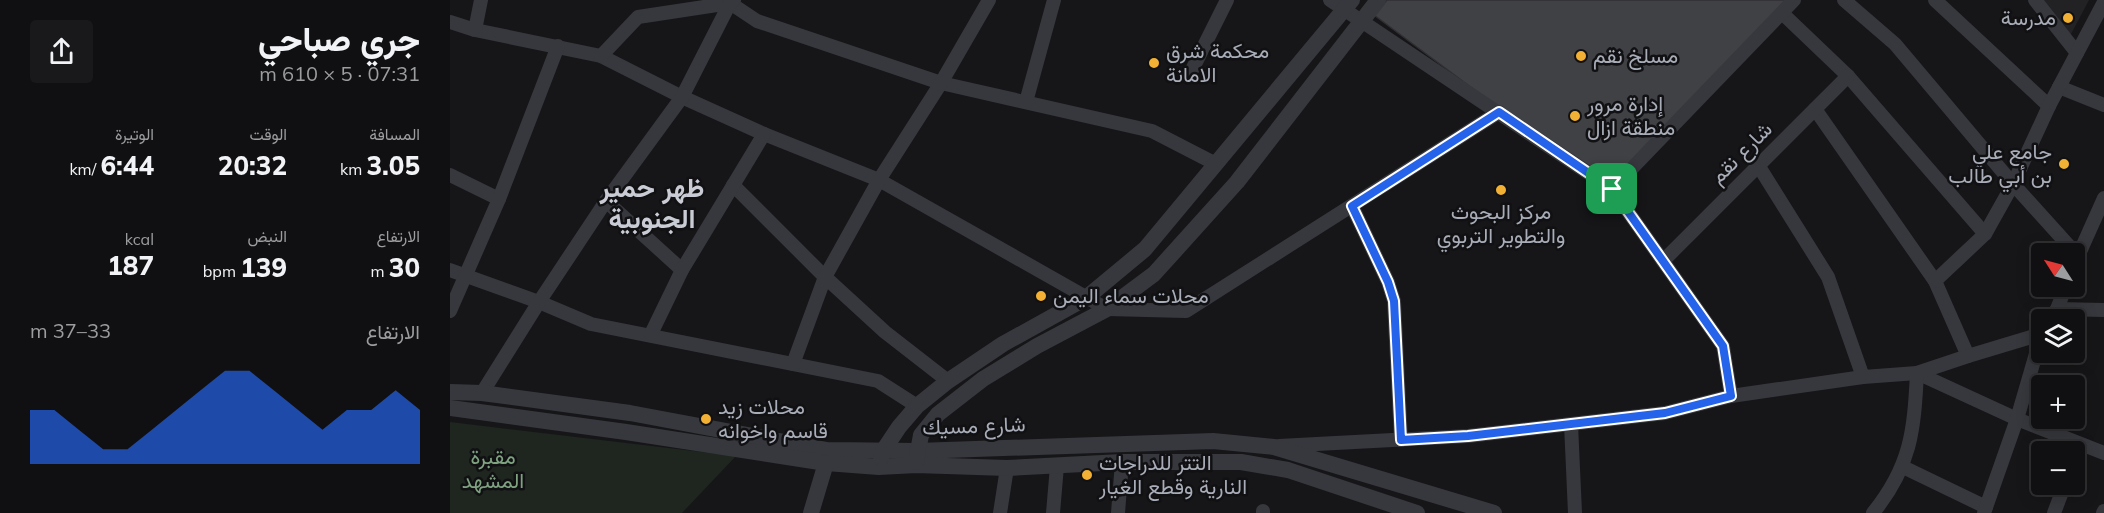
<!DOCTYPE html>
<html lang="ar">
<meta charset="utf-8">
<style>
:root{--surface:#101012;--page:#19191b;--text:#f1f3f6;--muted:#9c9d9f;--line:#303032;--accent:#2563eb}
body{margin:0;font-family:Mulish,Vazirmatn,sans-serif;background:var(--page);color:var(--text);direction:rtl;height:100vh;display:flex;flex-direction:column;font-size:22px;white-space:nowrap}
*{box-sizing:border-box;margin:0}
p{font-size:20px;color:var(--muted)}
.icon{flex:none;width:33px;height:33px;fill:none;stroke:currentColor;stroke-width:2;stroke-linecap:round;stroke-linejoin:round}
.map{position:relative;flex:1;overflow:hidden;direction:ltr}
.side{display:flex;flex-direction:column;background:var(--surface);width:450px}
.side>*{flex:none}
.needle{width:39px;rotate:306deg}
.buttons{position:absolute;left:1581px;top:243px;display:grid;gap:12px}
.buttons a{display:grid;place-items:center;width:54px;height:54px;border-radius:6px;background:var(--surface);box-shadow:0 3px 15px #0003,0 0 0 2px var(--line);font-size:30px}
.pin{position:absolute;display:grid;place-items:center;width:51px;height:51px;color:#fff;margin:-26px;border-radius:12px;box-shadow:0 3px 9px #0006}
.round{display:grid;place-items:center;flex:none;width:63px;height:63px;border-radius:6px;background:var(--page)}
.head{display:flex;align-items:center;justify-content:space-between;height:102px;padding:0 30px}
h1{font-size:33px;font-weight:800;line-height:45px}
.metrics{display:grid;grid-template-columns:repeat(3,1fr);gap:9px;height:102px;padding:6px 30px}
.metrics div{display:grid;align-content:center}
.metrics b{font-size:26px;font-weight:800}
.metrics small{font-size:16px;font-weight:400}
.metrics p{font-size:16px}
.chart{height:168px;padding:12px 30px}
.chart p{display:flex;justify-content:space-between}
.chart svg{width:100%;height:108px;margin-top:6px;fill:var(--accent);opacity:.7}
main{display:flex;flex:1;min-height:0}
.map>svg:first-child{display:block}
.built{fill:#222225}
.green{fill:#1e261f}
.building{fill:#404145;stroke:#303034;stroke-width:1.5}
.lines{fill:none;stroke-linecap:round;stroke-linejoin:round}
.minor{stroke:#37383d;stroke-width:14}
.tertiary{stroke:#37383d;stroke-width:16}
.route-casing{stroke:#fff;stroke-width:12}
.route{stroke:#2563eb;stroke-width:8}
.poi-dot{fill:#f2b134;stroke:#111113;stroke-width:2}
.labels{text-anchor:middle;stroke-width:5;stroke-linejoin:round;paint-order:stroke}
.poi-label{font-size:21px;fill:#a8adb8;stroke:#111113;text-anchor:start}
.street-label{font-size:21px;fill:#a8adb8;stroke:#111113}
.park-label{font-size:21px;fill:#7fa381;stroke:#111113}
.district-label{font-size:27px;font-weight:bold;fill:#c9ccd4;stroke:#111113}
</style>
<main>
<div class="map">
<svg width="1654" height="513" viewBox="0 0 1654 513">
<rect width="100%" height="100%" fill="#161618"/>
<path class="built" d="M1592,0H1639L1620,36Z"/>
<path class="green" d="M0,422L286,456L232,513H0Z"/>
<path class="building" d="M937,0H1337L1162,181L1034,97L924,15Z"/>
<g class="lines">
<g class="minor">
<path d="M880,0L1162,189L1273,346L1281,396"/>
<path d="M1394,0L1445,44L1563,184L1628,256"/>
<path d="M1485,0L1599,106"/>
<path d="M1585,0L1627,53"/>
<path d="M1332,13L1398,76L1535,234"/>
<path d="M0,22L25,30L151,56L232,97L314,134L429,180L657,309L736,311L1049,112"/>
<path d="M25,30L31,0"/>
<path d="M151,56L188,17L280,3L307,21L491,83L702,131L766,164"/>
<path d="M742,70L777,0"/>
<path d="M1609,87L1654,105"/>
<path d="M576,102L604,0"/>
<path d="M1365,109L1485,281L1518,356"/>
<path d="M1308,165L1378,277L1413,377"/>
<path d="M0,175L49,199"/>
<path d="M283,185L375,277L435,332L498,381"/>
<path d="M1162,189L1344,0"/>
<path d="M156,201L232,270"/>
<path d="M902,206L938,282L944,301L951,440"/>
<path d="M1213,261L1398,76"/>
<path d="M1625,263L1654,198"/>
<path d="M0,270L89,302L141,324L428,381L467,406"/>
<path d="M1485,281L1535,234L1563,184L1599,106L1654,2"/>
<path d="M1607,309L1654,310"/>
<path d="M0,311L49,199L108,46"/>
<path d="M1600,320L1607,309L1616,286"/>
<path d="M201,334L232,270L314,134"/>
<path d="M343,364L375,277L429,180L491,83L539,0"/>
<path d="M32,393L89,302L156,201L232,97L280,3L284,0"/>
<path d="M1121,424L1125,513"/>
<path d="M829,446L1018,436L1215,413L1281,396L1413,377L1467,373L1567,419L1654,453"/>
<path d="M1624,460L1630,445"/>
<path d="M1453,467L1536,507"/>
<path d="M550,513L557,468"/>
<path d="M603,513L607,466"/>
<path d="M668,513L672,462"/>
<path d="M813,513V511"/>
<path d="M1423,513C1461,466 1464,431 1467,373L1518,356L1591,334"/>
<path d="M1534,513L1567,419L1592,333"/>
<path d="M1604,513L1615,484"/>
<path d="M1653,513L1654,511"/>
</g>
<g class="tertiary">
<path d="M0,392L32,393L180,413L377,450L467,451L763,441L824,447L1044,513"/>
<path d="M0,408L176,432L376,463L429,467L466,465L557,468L672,462H791L838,470L967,513"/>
<path d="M431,458L433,451L449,427L467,406L498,381L553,344L636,298L695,249L902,0"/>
<path d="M466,462L471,435L488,414L533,379L587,346L657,309L704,274L787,182L928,0"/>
<path d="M361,513L376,463"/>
</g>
</g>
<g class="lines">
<defs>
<path id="route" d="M1049,112L1162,189L1273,346L1281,396L1215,413L1018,436L951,440L944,301L938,282L902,206Z"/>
</defs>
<use href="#route" class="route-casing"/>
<use href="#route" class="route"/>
</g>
<g class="poi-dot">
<circle cx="1618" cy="18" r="6"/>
<circle cx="1131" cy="56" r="6"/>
<circle cx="704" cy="63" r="6"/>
<circle cx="1125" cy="116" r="6"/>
<circle cx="1614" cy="164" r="6"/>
<circle cx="1051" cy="190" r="6"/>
<circle cx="591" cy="296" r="6"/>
<circle cx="256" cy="419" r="6"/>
<circle cx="637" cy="475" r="6"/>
</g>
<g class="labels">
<g class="poi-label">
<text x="1606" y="25" text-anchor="end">مدرسة</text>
<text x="716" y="58">محكمة شرق<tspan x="716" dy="24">الامانة</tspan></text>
<text x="1143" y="63">مسلخ نقم</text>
<text x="1137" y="111">إدارة مرور<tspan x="1137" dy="24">منطقة ازال</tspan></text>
<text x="1602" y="159" text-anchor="end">جامع علي<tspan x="1602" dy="24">بن أبي طالب</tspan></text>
<text x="1051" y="219" text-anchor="middle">مركز البحوث<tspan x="1051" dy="24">والتطوير التربوي</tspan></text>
<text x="603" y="303">محلات سماء اليمن</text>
<text x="268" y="414">محلات زيد<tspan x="268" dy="24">قاسم واخوانه</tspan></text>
<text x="649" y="470">التتر للدراجات<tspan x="649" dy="24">النارية وقطع الغيار</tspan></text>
</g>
<g class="street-label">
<text transform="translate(1291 153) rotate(-45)" y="7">شارع نقم</text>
<text transform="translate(524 426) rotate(-2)" y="7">شارع مسيك</text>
</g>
<g class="park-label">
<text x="43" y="464">مقبرة<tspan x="43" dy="24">المشهد</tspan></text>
</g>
<g class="district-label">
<text x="202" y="197">ظهر حمير<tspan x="202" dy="31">الجنوبية</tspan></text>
</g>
</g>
</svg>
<div class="buttons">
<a><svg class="needle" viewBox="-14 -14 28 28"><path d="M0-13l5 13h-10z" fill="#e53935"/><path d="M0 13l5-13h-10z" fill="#9c9d9f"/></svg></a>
<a><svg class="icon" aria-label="layers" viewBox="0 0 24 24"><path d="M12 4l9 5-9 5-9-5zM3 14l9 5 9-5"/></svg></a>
<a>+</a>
<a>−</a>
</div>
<div class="pin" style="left:1162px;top:189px;background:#1e9e55"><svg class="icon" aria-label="arrive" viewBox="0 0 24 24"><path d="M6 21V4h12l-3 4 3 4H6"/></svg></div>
</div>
<section class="side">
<div class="head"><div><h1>جري صباحي</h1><p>07:31 · 5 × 610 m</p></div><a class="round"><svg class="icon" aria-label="share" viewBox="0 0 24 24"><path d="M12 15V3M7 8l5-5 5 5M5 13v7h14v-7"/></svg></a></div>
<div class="metrics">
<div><p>المسافة</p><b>3.05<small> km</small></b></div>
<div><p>الوقت</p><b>20:32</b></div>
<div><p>الوتيرة</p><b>6:44<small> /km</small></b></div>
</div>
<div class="metrics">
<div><p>الارتفاع</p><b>30<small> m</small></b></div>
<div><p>النبض</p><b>139<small> bpm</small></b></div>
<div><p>kcal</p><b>187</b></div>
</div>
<div class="chart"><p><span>الارتفاع</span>33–37 m</p>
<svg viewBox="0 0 160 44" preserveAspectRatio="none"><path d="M0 44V22L10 22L20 30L30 38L40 38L50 30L60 22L70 14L80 6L90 6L100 14L110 22L120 30L130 22L140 22L150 14L160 22V44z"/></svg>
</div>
</section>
</main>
